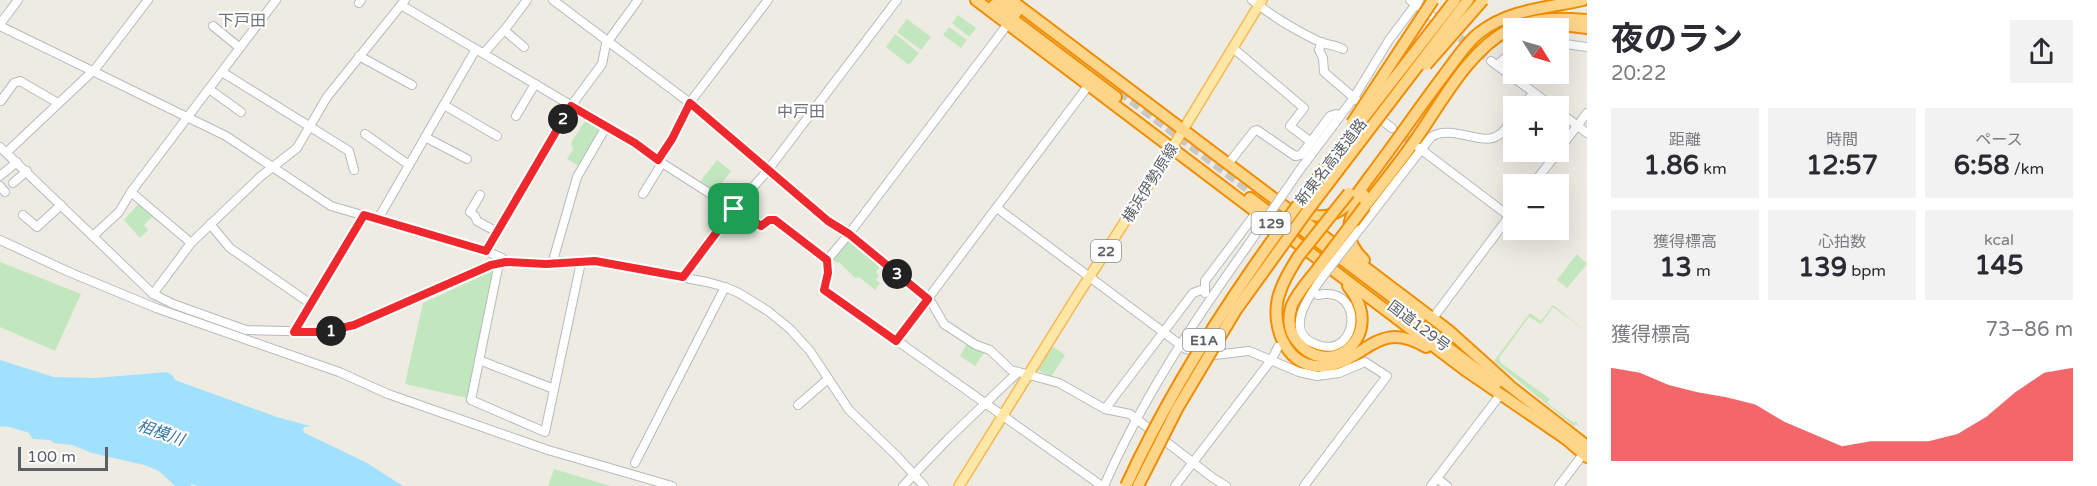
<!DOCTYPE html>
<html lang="ja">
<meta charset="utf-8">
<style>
:root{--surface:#fff;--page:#f2f2f3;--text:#2b2b33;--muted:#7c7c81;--accent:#ef282d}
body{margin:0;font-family:"Varela Round","Noto Sans JP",sans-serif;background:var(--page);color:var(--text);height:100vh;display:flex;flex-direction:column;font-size:22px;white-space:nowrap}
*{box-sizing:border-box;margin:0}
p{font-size:20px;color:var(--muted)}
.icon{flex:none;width:33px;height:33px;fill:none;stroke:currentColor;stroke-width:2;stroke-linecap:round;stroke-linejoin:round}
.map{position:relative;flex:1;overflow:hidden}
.side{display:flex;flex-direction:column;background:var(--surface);width:510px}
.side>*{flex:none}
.needle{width:39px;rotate:127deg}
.fabs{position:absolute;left:1503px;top:18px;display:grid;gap:12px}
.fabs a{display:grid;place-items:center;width:66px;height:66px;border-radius:0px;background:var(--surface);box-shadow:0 6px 24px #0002;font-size:30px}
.scale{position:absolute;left:18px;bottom:15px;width:90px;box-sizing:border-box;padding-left:6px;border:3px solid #5b6064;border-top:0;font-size:16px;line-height:21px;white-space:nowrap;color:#5b6064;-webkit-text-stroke:4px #fff;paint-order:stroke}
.pin{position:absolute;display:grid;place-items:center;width:51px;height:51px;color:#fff;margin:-26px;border-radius:12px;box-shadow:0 3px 9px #0006}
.km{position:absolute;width:30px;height:30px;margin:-15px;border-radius:50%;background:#222;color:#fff;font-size:16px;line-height:30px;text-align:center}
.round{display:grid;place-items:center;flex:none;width:63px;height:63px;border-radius:0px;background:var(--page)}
.overview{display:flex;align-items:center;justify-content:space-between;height:102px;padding:0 24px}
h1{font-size:33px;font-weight:700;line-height:45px}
.figures{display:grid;grid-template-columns:repeat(3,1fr);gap:9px;height:102px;padding:6px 24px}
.figures div{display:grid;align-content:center;border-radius:0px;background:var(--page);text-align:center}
.figures b{font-size:26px;font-weight:700}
.figures small{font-size:16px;font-weight:400}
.figures p{font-size:16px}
.chart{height:168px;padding:12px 24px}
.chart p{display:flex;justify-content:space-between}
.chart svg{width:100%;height:108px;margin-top:6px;fill:var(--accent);opacity:.7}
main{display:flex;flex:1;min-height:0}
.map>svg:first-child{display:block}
.green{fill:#c2e7be}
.water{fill:#a2e0ff}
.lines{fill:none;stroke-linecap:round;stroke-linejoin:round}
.minor-tunnel{stroke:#c9c8c3;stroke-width:8;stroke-dasharray:8 4;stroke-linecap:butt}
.highway-tunnel{stroke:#c9c8c3;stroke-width:10;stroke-dasharray:10 5;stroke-linecap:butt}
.minor-casing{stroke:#b6babe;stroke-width:10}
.major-casing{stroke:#f6b854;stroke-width:12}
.highway-casing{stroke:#f18d00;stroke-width:14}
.minor{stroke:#fff;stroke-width:8}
.major{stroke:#ffe8a7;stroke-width:9}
.highway{stroke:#ffd589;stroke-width:10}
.minor-bridge-casing{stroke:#b6babe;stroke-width:10;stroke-linecap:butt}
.highway-bridge-casing{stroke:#f18d00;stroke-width:14;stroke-linecap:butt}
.minor-bridge{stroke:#fff;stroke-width:8}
.highway-bridge{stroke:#ffd589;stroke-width:10}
.route-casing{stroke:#fff;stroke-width:12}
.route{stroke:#ef282d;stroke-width:8}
.labels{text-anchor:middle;stroke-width:4.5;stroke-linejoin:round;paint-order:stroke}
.shield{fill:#fff;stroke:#8c9092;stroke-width:1.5}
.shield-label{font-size:14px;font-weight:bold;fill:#5b6064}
.street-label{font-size:15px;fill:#5b6064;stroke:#fff}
.neighbourhood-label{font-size:16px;fill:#6c7276;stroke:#fff}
.water-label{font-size:16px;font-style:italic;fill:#3777a3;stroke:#fff}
</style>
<main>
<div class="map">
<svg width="1587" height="486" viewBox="0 0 1587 486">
<rect width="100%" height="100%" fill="#eeebe3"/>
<g class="green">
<path d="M958,15L976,28L969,37L952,23Z"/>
<path d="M907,19L931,37L921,50L897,32Z"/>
<path d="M949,27L967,40L961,48L943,35Z"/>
<path d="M895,34L919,53L909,65L886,47Z"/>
<path d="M587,118L603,128L579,166L567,159L574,148L571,146L572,141Z"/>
<path d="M717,160L731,171L714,194L698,184Z"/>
<path d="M140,202L159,219L157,221L152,217L144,225L148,230L140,238L124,220Z"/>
<path d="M847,239L880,266L876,272L879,275L876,280L880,283L875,290L859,277L855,278L839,262L837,263L831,258Z"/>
<path d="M1577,254L1587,264L1567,288L1557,280Z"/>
<path d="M0,262L81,294L55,351L0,327Z"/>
<path d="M492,271L495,272L471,399L405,384L423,303Z"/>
<path d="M1553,305L1587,332L1553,307L1541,324L1529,317L1499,358L1501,363L1550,399L1547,403L1574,423L1576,421L1579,426L1576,424L1574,426L1494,361L1530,313L1541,321Z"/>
<path d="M967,343L975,349L985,351L975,366L960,356Z"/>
<path d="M1052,346L1065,355L1051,377L1038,370Z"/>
<path d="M554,469L610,486H548Z"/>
</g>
<path class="water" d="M0,360L54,377L96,378L167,372L173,376L175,380L277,417L310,426L304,427L303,430L305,433L367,463L403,486H197L192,484L191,486H175L159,471L144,465L92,453L72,445L54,443L50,440L33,439L28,432C18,431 11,425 0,427Z"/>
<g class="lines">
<g class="minor-tunnel">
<path d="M1460,38L1491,61"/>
<path d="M1392,128L1416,146"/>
<path d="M1281,342L1296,313L1305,305"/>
</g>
<path class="highway-tunnel" d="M1120,91L1254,193"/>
<defs>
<g id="minor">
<path d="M553,0L690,103L828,221L849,234L928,299L933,305L944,324L976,345L990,350L1011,370L1059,383L1105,409L1130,414L1213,478L1226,486"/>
<path d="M1252,0C1272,16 1297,31 1320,42C1328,45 1335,45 1343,49"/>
<path d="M1410,0L1442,24"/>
<path d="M359,3L361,0"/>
<path d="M401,5L635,143L662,163L761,226L769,221L775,220L827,260L828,273L824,289L1102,486"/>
<path d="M0,24L18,0"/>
<path d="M0,26L226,136L331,206L486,251L502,258L506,262"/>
<path d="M213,26L240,48"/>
<path d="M504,30L524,47"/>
<path d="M1322,42L1319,50L1323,58L1324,72L1367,109"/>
<path d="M1558,43L1587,47"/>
<path d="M1233,48L1304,108L1290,126L1311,142"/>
<path d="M484,53L506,28L527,0"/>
<path d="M359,56L412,85"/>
<path d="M1491,61L1552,106"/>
<path d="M1497,65L1514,50"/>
<path d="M222,72L349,151L354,170"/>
<path d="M209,89L241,112"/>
<path d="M1,101L14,83L20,81L58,103"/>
<path d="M444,105L497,136"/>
<path d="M1523,106L1533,93"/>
<path d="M1558,111L1587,133"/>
<path d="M516,116L535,84"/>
<path d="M1376,116L1392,128"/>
<path d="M365,134L409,165"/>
<path d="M425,137L467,159"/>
<path d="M0,147L153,294L173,304L246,330L324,332L354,325L491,265L506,262L546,264L595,261L707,282L725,287L739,293L768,311L790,329L810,351L849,410L897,456L924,486"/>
<path d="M1419,148L1509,216"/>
<path d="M1558,151L1587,113"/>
<path d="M7,152L96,68L148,0"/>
<path d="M658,160L672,139L688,105L768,0"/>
<path d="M1228,164L1254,131L1257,130L1295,156L1301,155L1330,116L1336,114L1340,116"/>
<path d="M1299,171L1353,99L1389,40L1419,0"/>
<path d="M0,176L17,162"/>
<path d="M13,183L27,171"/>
<path d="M1533,184L1558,152"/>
<path d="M0,186L5,192"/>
<path d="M131,192L191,243"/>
<path d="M643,194L662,163"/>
<path d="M480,195L470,212L475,216L477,221L497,232"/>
<path d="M997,208L1186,349L1202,354L1214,355L1249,351L1299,372L1317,376L1339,373L1365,362L1387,376L1304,486"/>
<path d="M23,215L37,227L61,205"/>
<path d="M378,219L476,49"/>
<path d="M210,224L230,248L311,304"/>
<path d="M1359,230L1431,137C1451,124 1482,146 1497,136C1504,133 1509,124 1514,118"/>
<path d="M93,236L119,212L131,192L276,0"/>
<path d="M0,240L69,272L156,308L339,372L388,394L548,450L672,486"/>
<path d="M486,251L571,106L602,64L606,44L638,0"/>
<path d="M827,260L849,234L1007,25"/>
<path d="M499,263L471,400L545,432L581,262"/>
<path d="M552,264L577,177L606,127"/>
<path d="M683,277L734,209L768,170L897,0"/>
<path d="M1205,293V281L1256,213"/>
<path d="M153,294L191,243L260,177L297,148L327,97L405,0"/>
<path d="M1318,295C1366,285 1359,359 1318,345C1280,333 1311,293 1324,275"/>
<path d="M1433,318L1514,210"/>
<path d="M294,332L364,215"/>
<path d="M896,341L1088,86"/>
<path d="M479,360L554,389"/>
<path d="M798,405L828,379"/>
<path d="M1105,409L1193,293L1204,289"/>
<path d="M635,463L725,287"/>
<path d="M1437,478L1447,486"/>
<path d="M903,486L948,439L1018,372"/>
<path d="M1104,486C1141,401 1192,324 1246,248"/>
<path d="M1175,486L1272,359L1278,347"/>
<path d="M1431,486L1500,395"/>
<path d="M1559,486L1584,453"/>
</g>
<path id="major" d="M959,486L1074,301L1172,148L1262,0"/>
<g id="highway">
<path d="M976,0L1465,370L1569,441"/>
<path d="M1000,0L1016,13"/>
<path d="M1011,0L1448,330L1508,384"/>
<path d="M994,5L1116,97"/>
<path d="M1554,24L1587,28"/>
<path d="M1250,198L1288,227"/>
<path d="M1365,206C1383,183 1402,160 1418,136C1443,100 1470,49 1510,29C1536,17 1560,18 1587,20"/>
<path d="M1298,210C1310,216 1325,219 1337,212C1352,204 1361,188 1371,175C1396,142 1419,108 1444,75C1455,61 1465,44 1479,33C1510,9 1547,8 1583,0"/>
<path d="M1291,221L1420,318"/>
<path d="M1298,257C1290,270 1282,283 1278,298C1271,329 1288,370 1325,366C1367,361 1376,318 1426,347"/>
<path d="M1364,260C1341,238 1347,217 1364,195"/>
<path d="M1316,271C1308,281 1298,292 1292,305C1288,316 1288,330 1296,340C1328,383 1389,336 1348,286"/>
<path d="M1406,316L1496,384"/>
<path d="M1502,380L1587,446"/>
<path d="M1565,438L1587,457"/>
</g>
</defs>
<use href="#minor" class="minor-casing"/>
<use href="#major" class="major-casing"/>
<use href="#highway" class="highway-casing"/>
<use href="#minor" class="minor"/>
<use href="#major" class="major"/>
<use href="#highway" class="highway"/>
<defs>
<g id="minor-bridge">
<path d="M1246,248L1299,171"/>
<path d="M1324,275L1359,230"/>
</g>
<g id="highway-bridge">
<path d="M1426,65L1483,0"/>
<path d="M1352,123L1433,0"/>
<path d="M1298,257L1349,193"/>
<path d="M1316,271L1365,206"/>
<path d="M1126,486C1208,307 1336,155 1455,0"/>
<path d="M1138,486L1177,409L1236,310L1308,210L1468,0"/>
</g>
</defs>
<use href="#minor-bridge" class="minor-bridge-casing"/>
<use href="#highway-bridge" class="highway-bridge-casing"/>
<use href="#minor-bridge" class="minor-bridge"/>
<use href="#highway-bridge" class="highway-bridge"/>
</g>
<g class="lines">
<defs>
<path id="route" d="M690,103L828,221L849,234L928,299L896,341L824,290L828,273L827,260L775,220H769L761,226L734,209L683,277L595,261L546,264L506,262L491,265L354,325L324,332H294L364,215L486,251L571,106L635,143L658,160L672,139Z"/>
</defs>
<use href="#route" class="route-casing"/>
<use href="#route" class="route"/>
</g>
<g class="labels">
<g class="shield">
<rect x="1251.5" y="212" width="39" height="22" rx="4.5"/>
<rect x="1091" y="240" width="30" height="22" rx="4.5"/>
<rect x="1183" y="329" width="42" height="22" rx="4.5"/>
</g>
<g class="shield-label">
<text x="1271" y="228">129</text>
<text x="1106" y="256">22</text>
<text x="1204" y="345">E1A</text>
</g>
<g class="street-label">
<text transform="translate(1331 162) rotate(-52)" y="5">新東名高速道路</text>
<text transform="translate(1150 183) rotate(-58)" y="5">横浜伊勢原線</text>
<text transform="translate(1419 326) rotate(37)" y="5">国道129号</text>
</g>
<g class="neighbourhood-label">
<text x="242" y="26">下戸田</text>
<text x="801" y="117">中戸田</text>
</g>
<g class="water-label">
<text transform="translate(161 432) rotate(19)" y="6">相模川</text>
</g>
</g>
</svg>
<div class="fabs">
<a><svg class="needle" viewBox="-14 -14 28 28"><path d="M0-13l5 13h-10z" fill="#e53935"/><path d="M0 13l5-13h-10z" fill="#7c7c81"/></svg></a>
<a>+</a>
<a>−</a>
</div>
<div class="scale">100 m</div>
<div class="pin" style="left:734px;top:209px;background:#1e9e55"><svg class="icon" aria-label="arrive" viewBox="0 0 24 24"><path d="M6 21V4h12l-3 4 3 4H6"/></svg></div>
<b class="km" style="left:331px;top:331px">1</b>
<b class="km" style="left:563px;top:119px">2</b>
<b class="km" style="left:897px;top:274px">3</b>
</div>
<section class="side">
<div class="overview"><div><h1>夜のラン</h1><p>20:22</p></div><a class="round"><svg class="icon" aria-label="share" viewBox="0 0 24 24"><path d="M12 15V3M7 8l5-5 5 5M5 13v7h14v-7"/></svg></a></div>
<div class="figures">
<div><p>距離</p><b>1.86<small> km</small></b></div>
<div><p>時間</p><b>12:57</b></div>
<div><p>ペース</p><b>6:58<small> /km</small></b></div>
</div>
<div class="figures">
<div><p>獲得標高</p><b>13<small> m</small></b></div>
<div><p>心拍数</p><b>139<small> bpm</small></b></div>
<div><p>kcal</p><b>145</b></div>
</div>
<div class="chart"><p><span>獲得標高</span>73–86 m</p>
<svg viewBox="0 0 160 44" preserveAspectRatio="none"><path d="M0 44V6L10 8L20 13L30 16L40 18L50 21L60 28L70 33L80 38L90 36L100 36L110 36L120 33L130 26L140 16L150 8L160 6V44z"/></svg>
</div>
</section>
</main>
